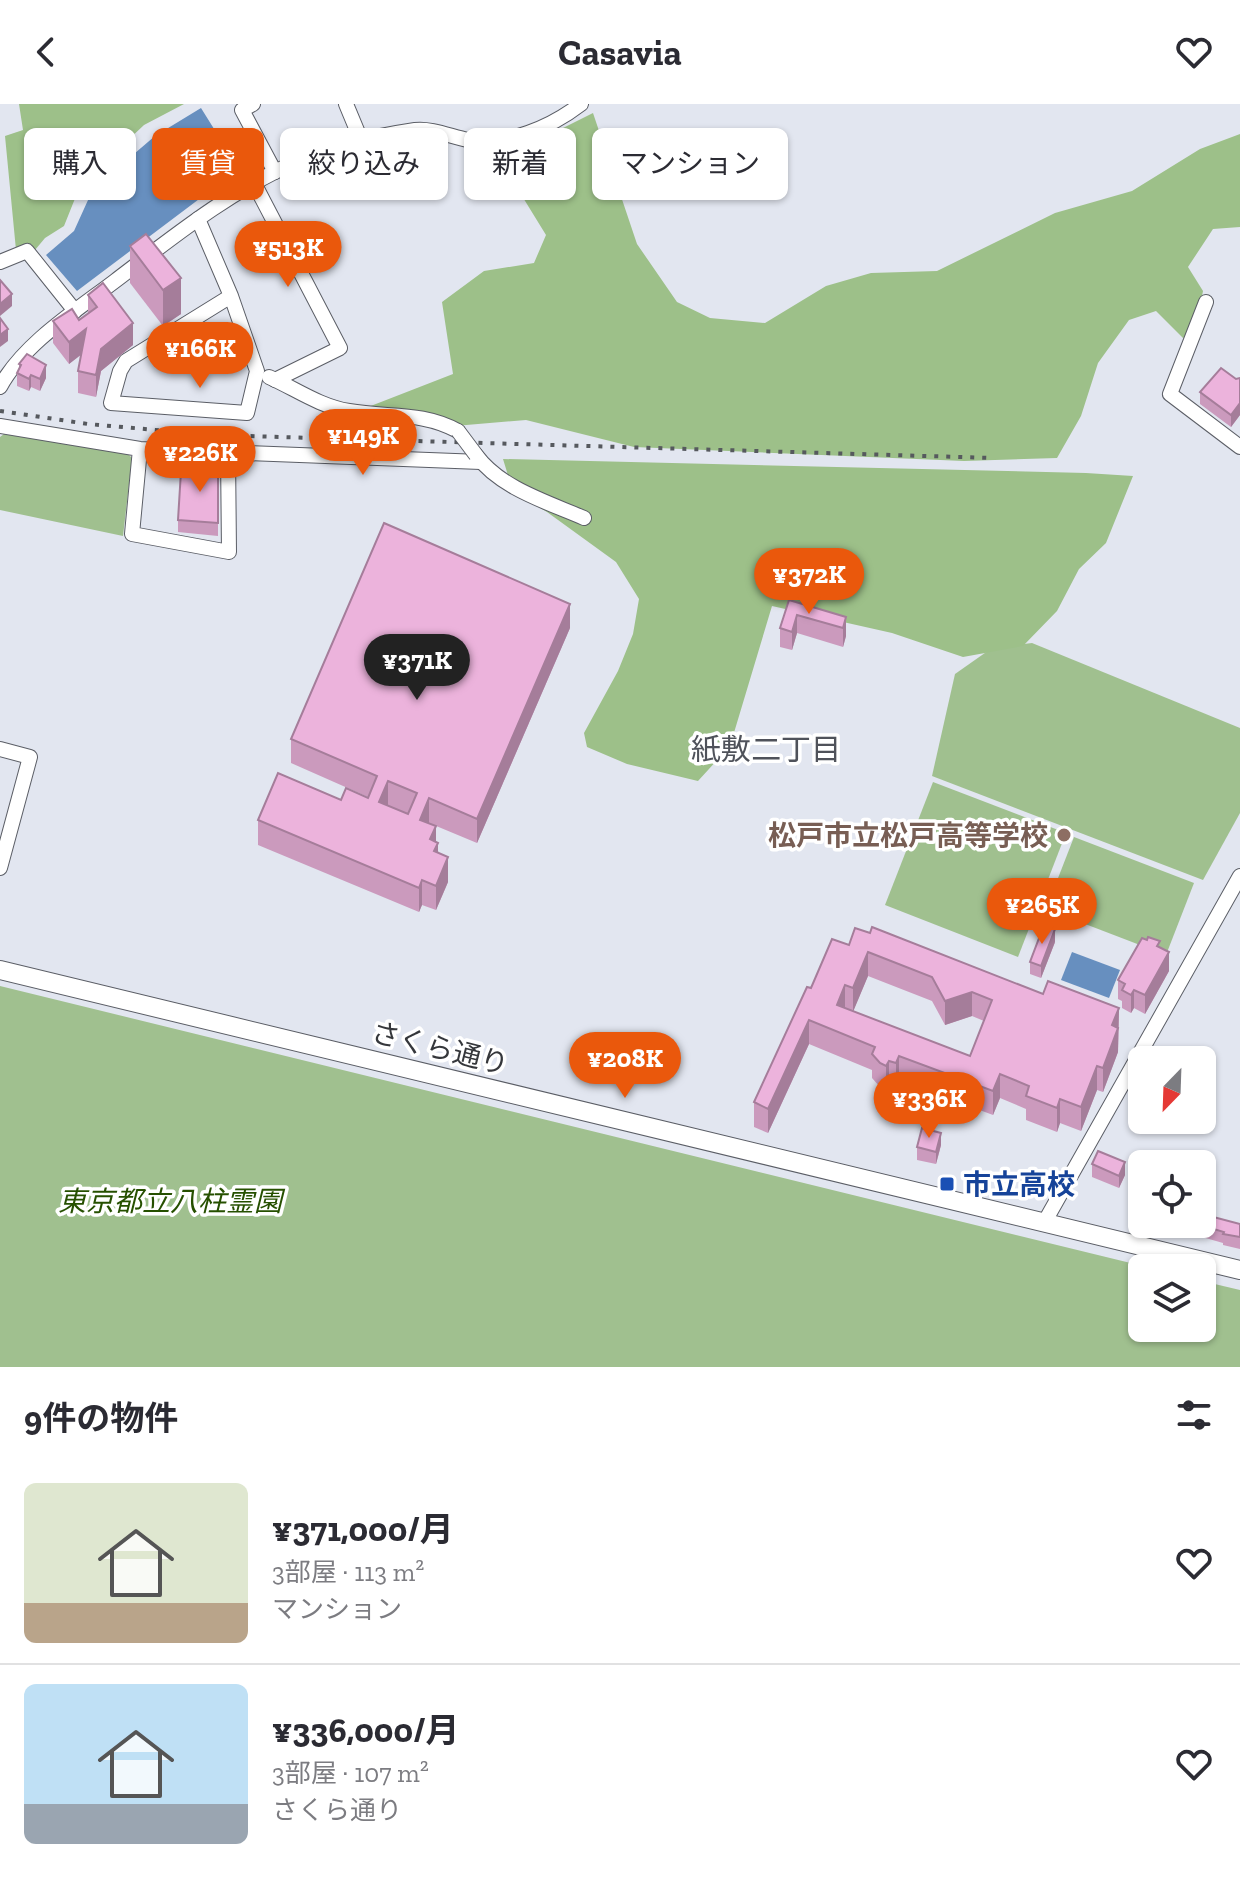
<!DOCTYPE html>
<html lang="ja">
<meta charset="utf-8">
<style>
:root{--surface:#fff;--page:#f7f7f7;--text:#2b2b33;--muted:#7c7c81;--line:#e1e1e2;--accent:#ea580c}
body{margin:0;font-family:"Zilla Slab","Noto Sans JP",serif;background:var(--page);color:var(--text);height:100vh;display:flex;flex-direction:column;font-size:30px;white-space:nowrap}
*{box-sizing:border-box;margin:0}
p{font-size:26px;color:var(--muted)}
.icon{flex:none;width:44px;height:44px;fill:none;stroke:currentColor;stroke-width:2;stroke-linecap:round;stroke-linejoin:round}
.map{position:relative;height:1263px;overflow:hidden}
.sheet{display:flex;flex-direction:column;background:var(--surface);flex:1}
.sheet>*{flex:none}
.top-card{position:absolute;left:24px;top:24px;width:800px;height:72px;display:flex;gap:16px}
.needle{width:52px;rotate:203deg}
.controls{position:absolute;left:1128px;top:942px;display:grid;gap:16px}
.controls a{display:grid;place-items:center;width:88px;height:88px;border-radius:12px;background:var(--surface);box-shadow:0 2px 6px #0004;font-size:40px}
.price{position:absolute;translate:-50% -68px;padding:0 18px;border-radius:28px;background:var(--accent);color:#fff;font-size:26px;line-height:52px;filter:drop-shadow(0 2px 4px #0008)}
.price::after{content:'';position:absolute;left:50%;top:48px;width:24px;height:18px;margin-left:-12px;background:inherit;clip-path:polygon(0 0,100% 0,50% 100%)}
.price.selected{background:#222;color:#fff}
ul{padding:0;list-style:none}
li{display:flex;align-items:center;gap:24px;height:200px;padding:0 24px}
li+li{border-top:2px solid var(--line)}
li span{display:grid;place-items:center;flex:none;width:224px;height:160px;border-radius:12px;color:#555}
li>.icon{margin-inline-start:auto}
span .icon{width:96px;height:96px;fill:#fffc;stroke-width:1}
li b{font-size:34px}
h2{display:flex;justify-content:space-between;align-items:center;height:96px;padding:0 24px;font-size:34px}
.pill{padding:0 28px;border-radius:12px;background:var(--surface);box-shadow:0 2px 6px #0004;font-size:28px;line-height:72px}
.pill.selected{background:var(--accent);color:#fff}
header{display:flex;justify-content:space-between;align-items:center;height:104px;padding:0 24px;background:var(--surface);font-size:36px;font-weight:700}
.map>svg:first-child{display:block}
.green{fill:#a0c08f}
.forest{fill:#9dc089}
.water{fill:#678fbf}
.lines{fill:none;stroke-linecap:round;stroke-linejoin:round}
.minor-casing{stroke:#5b5e66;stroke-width:16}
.tertiary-casing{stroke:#5b5e66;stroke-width:20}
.minor{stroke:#fff;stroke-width:14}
.tertiary{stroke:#fff;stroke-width:18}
.rail{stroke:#56595e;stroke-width:4;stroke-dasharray:4 8;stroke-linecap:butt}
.minor-bridge-casing{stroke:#5b5e66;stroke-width:16;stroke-linecap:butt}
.minor-bridge{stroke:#fff;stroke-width:14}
.wall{fill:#cb9abd;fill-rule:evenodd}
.shaded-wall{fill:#a57d9a}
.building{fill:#ecb3dc;stroke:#a57d9a;stroke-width:2;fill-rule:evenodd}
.education-dot{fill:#8d6e63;stroke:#fff;stroke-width:3}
.transit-dot{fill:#1a4fb4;stroke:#fff;stroke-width:3}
.labels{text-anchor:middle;stroke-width:7;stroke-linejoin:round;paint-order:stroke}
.education-label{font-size:28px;font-weight:bold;fill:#785e54;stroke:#fff;text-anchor:end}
.street-label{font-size:28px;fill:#35373b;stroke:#fff}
.transit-label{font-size:28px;font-weight:bold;fill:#164399;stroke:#fff;text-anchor:start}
.park-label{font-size:28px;font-style:italic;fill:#265000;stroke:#fff}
.neighbourhood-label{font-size:30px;fill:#4f525a;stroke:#fff}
</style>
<header><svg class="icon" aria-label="back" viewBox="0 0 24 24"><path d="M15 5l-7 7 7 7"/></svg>Casavia<svg class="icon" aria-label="heart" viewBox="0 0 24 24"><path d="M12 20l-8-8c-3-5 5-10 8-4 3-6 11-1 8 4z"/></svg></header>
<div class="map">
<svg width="1240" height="1263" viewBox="0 0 1240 1263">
<rect width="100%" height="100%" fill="#e2e6f0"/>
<!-- green -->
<g class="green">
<polygon points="4,330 128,350 132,354 123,432 0,406 0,333"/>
<polygon points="1032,539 1240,624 1240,709 1203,776 932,672 955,570 992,544"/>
<polygon points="933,678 1066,729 1018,853 885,801"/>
<polygon points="1074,733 1194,779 1166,851 1046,805"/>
<polygon points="0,882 1151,1164 1142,1164 1142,1224 1202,1224 1202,1177 1240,1186 1240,1263 0,1263"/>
</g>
<!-- forest -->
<g class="forest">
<polygon points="19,0 184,0 144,21 91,71 78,87 64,122 45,134 35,146 31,140 16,146 5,32 23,26"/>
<polygon points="593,9 637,140 677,198 710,214 765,219 826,182 871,169 937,167 1055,109 1132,87 1200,45 1240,30 1240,123 1213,125 1188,163 1203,187 1195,227 1183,234 1156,207 1129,216 1098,259 1081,312 1057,354 964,357 634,343 526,316 443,323 345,312 453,270 442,198 484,167 534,159 546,131 522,92 545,65 537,37"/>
<polygon points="503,355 1086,369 1133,372 1106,439 1079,465 1057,507 1023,542 963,553 892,529 772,502 730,642 698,677 627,660 587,643 584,629 618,567 633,530 639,495 616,458 547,408 513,388"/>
</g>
<!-- water -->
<g class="water">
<polygon points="201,4 239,65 77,187 46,151 74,127 93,85 155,32"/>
<polygon points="1072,848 1120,866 1109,894 1061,876"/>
</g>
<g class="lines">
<defs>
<g id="minor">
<polyline points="253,0 242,6 275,68"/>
<polyline points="346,0 361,36"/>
<polyline points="254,79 340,244 275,276"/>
<polyline points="198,115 231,192 257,267 247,309 111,299 120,267 126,257 231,192"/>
<polyline points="0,158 27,147 75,207"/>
<polyline points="1206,198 1170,290 1240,343"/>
<path d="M269 273C296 285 319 302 349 307 388 314 422 307 458 327"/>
<path d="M0 283C23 240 77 206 115 177 173 133 231 86 298 57 335 41 375 32 415 26 432 24 452 33 468 36 508 42 551 23 581 0"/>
<polyline points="0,322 140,345 228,350 229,448 132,430 140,345"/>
<polyline points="246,349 481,358"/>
<path d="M476 351C500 384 547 398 584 414"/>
<polyline points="0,645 30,653 0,764"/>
<polyline points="1044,1119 1240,772"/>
</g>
<polyline id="tertiary" points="0,866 1240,1166"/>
</defs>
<!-- minor casing -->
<use href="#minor" class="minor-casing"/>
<!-- tertiary casing -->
<use href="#tertiary" class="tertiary-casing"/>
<!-- minor -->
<use href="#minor" class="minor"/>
<!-- tertiary -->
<use href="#tertiary" class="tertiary"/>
<!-- rail -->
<polyline class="rail" points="0,307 88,320 213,331 994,354"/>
<defs>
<polyline id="minor-bridge" points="458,327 476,351"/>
</defs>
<!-- minor-bridge casing -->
<use href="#minor-bridge" class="minor-bridge-casing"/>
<!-- minor-bridge -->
<use href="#minor-bridge" class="minor-bridge"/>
</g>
<!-- wall -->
<g class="wall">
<polygon points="146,130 181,210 163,222 130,179 130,142"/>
<polygon points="88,191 133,241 101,267 96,293 78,289 78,267 81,250 69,260 53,239 53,217 79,216 88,210"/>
<polygon points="19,260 46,274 40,287 31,283 29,287 17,282 17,269 19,265"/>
<polygon points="1240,274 1240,311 1231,323 1200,300 1200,288"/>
<polygon points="218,357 218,432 178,428 178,416 186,367 202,363"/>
<polygon points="789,496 846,513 846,532 843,543 797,529 792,546 780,543 780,524"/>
<polygon points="570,524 477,739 429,719 448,778 436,806 422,801 419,808 258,741 258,716 341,696 368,694 368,693 291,659 291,635"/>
<polygon points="1055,838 1041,874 1030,870 1030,858"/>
<path d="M849 841 1043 890 1119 904 1118 948 1103 988 1097 986 1081 1027 1060 1019 1057 1028 1026 1016V1005L1000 994 993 1011 899 976 896 983 889 981 886 986 880 983 872 974V966L809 940 768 1029 754 1023V998L811 884ZM868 872 932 897 945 921 972 912 984 917 970 952 853 907Z"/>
<polygon points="1160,843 1169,867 1145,910 1134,904 1131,909 1122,904 1122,897 1118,895 1118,876"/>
<polygon points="941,1041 936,1060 917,1056 917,1043"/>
<polygon points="1092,1060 1125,1071 1119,1084 1092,1073"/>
<polygon points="1171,1120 1240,1120 1240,1145 1223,1141 1223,1139 1195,1131"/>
</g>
<!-- shaded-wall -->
<g class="shaded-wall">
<polygon points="181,174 181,210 163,222 163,186"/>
<polygon points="12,190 12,202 0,212 0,200"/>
<polygon points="133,219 133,241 101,267 96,293 96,271 101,245"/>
<polygon points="8,225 8,237 0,243 0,231"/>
<polygon points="86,225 86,247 69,260 69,238"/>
<polygon points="46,261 46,274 40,287 40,275"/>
<polygon points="31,271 31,283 29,287 29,275"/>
<polygon points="1240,299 1240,311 1231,323 1231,311"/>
<polygon points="570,500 570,524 477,739 477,715"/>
<polygon points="797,511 797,529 792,546 792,528"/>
<polygon points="846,513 846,532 843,543 843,524"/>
<polygon points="388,677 388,701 379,723 379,698"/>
<polygon points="429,694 429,719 420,740 420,716"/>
<polygon points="436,722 436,745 438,739 438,763 430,735"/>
<polygon points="448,753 448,778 436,806 436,782"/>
<polygon points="422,776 422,801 419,808 419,784"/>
<polygon points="1055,825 1055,838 1041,874 1041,862"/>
<polygon points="868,848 868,872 853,908 853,884"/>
<polygon points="1169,848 1169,867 1145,910 1145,891"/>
<polygon points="845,881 845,905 837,901"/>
<polygon points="1134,886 1134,904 1131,909 1131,891"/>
<polygon points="972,888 972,912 945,921 945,897"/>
<polygon points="1119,904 1118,948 1103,988 1103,964 1112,921"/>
<polygon points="809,916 809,940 768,1029 768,1005"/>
<polygon points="899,952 899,976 896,983 896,959"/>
<polygon points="889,957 889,981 886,986 886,962"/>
<polygon points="1097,962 1097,986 1081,1027 1081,1003"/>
<polygon points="1000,970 1000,994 993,1011 993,987"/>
<polygon points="1060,995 1060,1019 1057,1028 1057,1004"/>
<polygon points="941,1029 941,1041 936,1060 936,1048"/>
<polygon points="1125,1058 1125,1071 1119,1084 1119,1072"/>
</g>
<!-- building -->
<g class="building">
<polygon points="146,130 181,174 163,186 130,142"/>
<polygon points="0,176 12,190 0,200"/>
<polygon points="103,179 133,219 101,245 96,271 78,267 86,225 69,238 53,217 72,205 79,216 97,203 88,191"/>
<polygon points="0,214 8,225 0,231"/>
<polygon points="27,250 46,261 40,275 31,271 29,275 17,269 21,261 19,260"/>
<polygon points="1221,264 1236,275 1240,274 1240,299 1231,311 1200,288"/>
<polygon points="204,356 218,357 218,419 178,416 181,367 186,367 187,363 202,363"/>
<path d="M384 419 570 500 477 715 429 694 420 716 436 722 430 735 438 739 434 747 448 753 436 782 422 776 419 784 258 716 278 669 341 696 346 684 368 694 377 672 291 635ZM388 677 417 689 408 710 379 698Z"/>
<polygon points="789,496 846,513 843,524 797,511 792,528 780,524"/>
<polygon points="1044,821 1055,825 1041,862 1030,858"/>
<path d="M872 823 1043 890 1048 877 1119 904 1112 921 1118 924 1103 964 1097 962 1081 1003 1060 995 1057 1004 1026 992 1029 982 1000 970 993 987 899 952 896 959 889 957 886 962 880 959 872 950 875 943 809 916 768 1005 754 998 807 883 811 884 832 835 849 841 855 824 870 829ZM868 848 932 873 945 897 972 888 992 896 970 952 837 901 845 881 853 884Z"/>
<polygon points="1148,833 1160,837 1157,842 1169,848 1145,891 1134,886 1131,891 1122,886 1125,880 1118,876 1142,834 1147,836"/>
<polygon points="922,1024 941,1029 936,1048 917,1043"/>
<polygon points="1098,1047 1125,1058 1119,1072 1092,1060"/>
<polygon points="1202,1110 1240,1120 1240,1133 1223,1130 1224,1128 1197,1120 1202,1120"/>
</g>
<!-- markers -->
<circle class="education-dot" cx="1064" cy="731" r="8"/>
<rect class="transit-dot" x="939" y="1072" width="16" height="16" rx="4"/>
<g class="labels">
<!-- education labels -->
<g class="education-label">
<text x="1048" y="741">松戸市立松戸高等学校</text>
</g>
<!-- street labels -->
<g class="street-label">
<text transform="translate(440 944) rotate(14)" y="10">さくら通り</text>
</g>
<!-- transit labels -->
<g class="transit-label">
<text x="963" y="1090">市立高校</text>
</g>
<!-- park labels -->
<g class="park-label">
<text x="170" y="1107">東京都立八柱霊園</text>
</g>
<!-- neighbourhood labels -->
<g class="neighbourhood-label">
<text x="766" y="656">紙敷二丁目</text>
</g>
</g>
</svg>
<div class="controls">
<a><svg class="needle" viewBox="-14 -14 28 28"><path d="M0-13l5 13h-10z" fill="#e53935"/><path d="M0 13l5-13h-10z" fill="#7c7c81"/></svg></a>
<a><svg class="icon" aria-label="locate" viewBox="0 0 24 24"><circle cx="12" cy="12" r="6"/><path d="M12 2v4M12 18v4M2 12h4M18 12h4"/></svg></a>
<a><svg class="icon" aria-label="layers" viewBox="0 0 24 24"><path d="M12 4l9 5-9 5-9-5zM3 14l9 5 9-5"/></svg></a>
</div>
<b class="price" style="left:288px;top:185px">¥513K</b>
<b class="price" style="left:200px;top:286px">¥166K</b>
<b class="price" style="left:363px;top:373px">¥149K</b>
<b class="price" style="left:200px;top:390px">¥226K</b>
<b class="price" style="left:809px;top:512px">¥372K</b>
<b class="price selected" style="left:417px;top:598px">¥371K</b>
<b class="price" style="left:1042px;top:842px">¥265K</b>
<b class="price" style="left:625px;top:996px">¥208K</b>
<b class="price" style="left:929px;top:1036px">¥336K</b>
<div class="top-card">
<a class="pill">購入</a>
<a class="pill selected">賃貸</a>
<a class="pill">絞り込み</a>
<a class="pill">新着</a>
<a class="pill">マンション</a>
</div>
</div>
<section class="sheet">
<h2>9件の物件<svg class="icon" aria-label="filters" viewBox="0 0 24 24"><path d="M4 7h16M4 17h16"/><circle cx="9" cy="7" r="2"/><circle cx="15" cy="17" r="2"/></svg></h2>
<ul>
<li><span style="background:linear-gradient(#dfe7d0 75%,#b9a48a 0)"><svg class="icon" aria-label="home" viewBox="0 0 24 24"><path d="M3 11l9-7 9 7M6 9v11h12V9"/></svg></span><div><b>¥371,000/月</b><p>3部屋 · 113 m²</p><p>マンション</p></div><svg class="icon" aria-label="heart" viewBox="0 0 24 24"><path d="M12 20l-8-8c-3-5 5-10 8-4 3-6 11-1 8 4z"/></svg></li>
<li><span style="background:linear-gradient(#bfe0f5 75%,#9aa5b1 0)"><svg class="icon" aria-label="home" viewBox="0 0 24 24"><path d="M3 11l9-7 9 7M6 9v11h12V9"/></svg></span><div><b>¥336,000/月</b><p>3部屋 · 107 m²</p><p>さくら通り</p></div><svg class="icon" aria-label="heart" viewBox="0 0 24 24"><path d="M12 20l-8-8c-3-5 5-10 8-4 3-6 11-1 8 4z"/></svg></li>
</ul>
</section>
